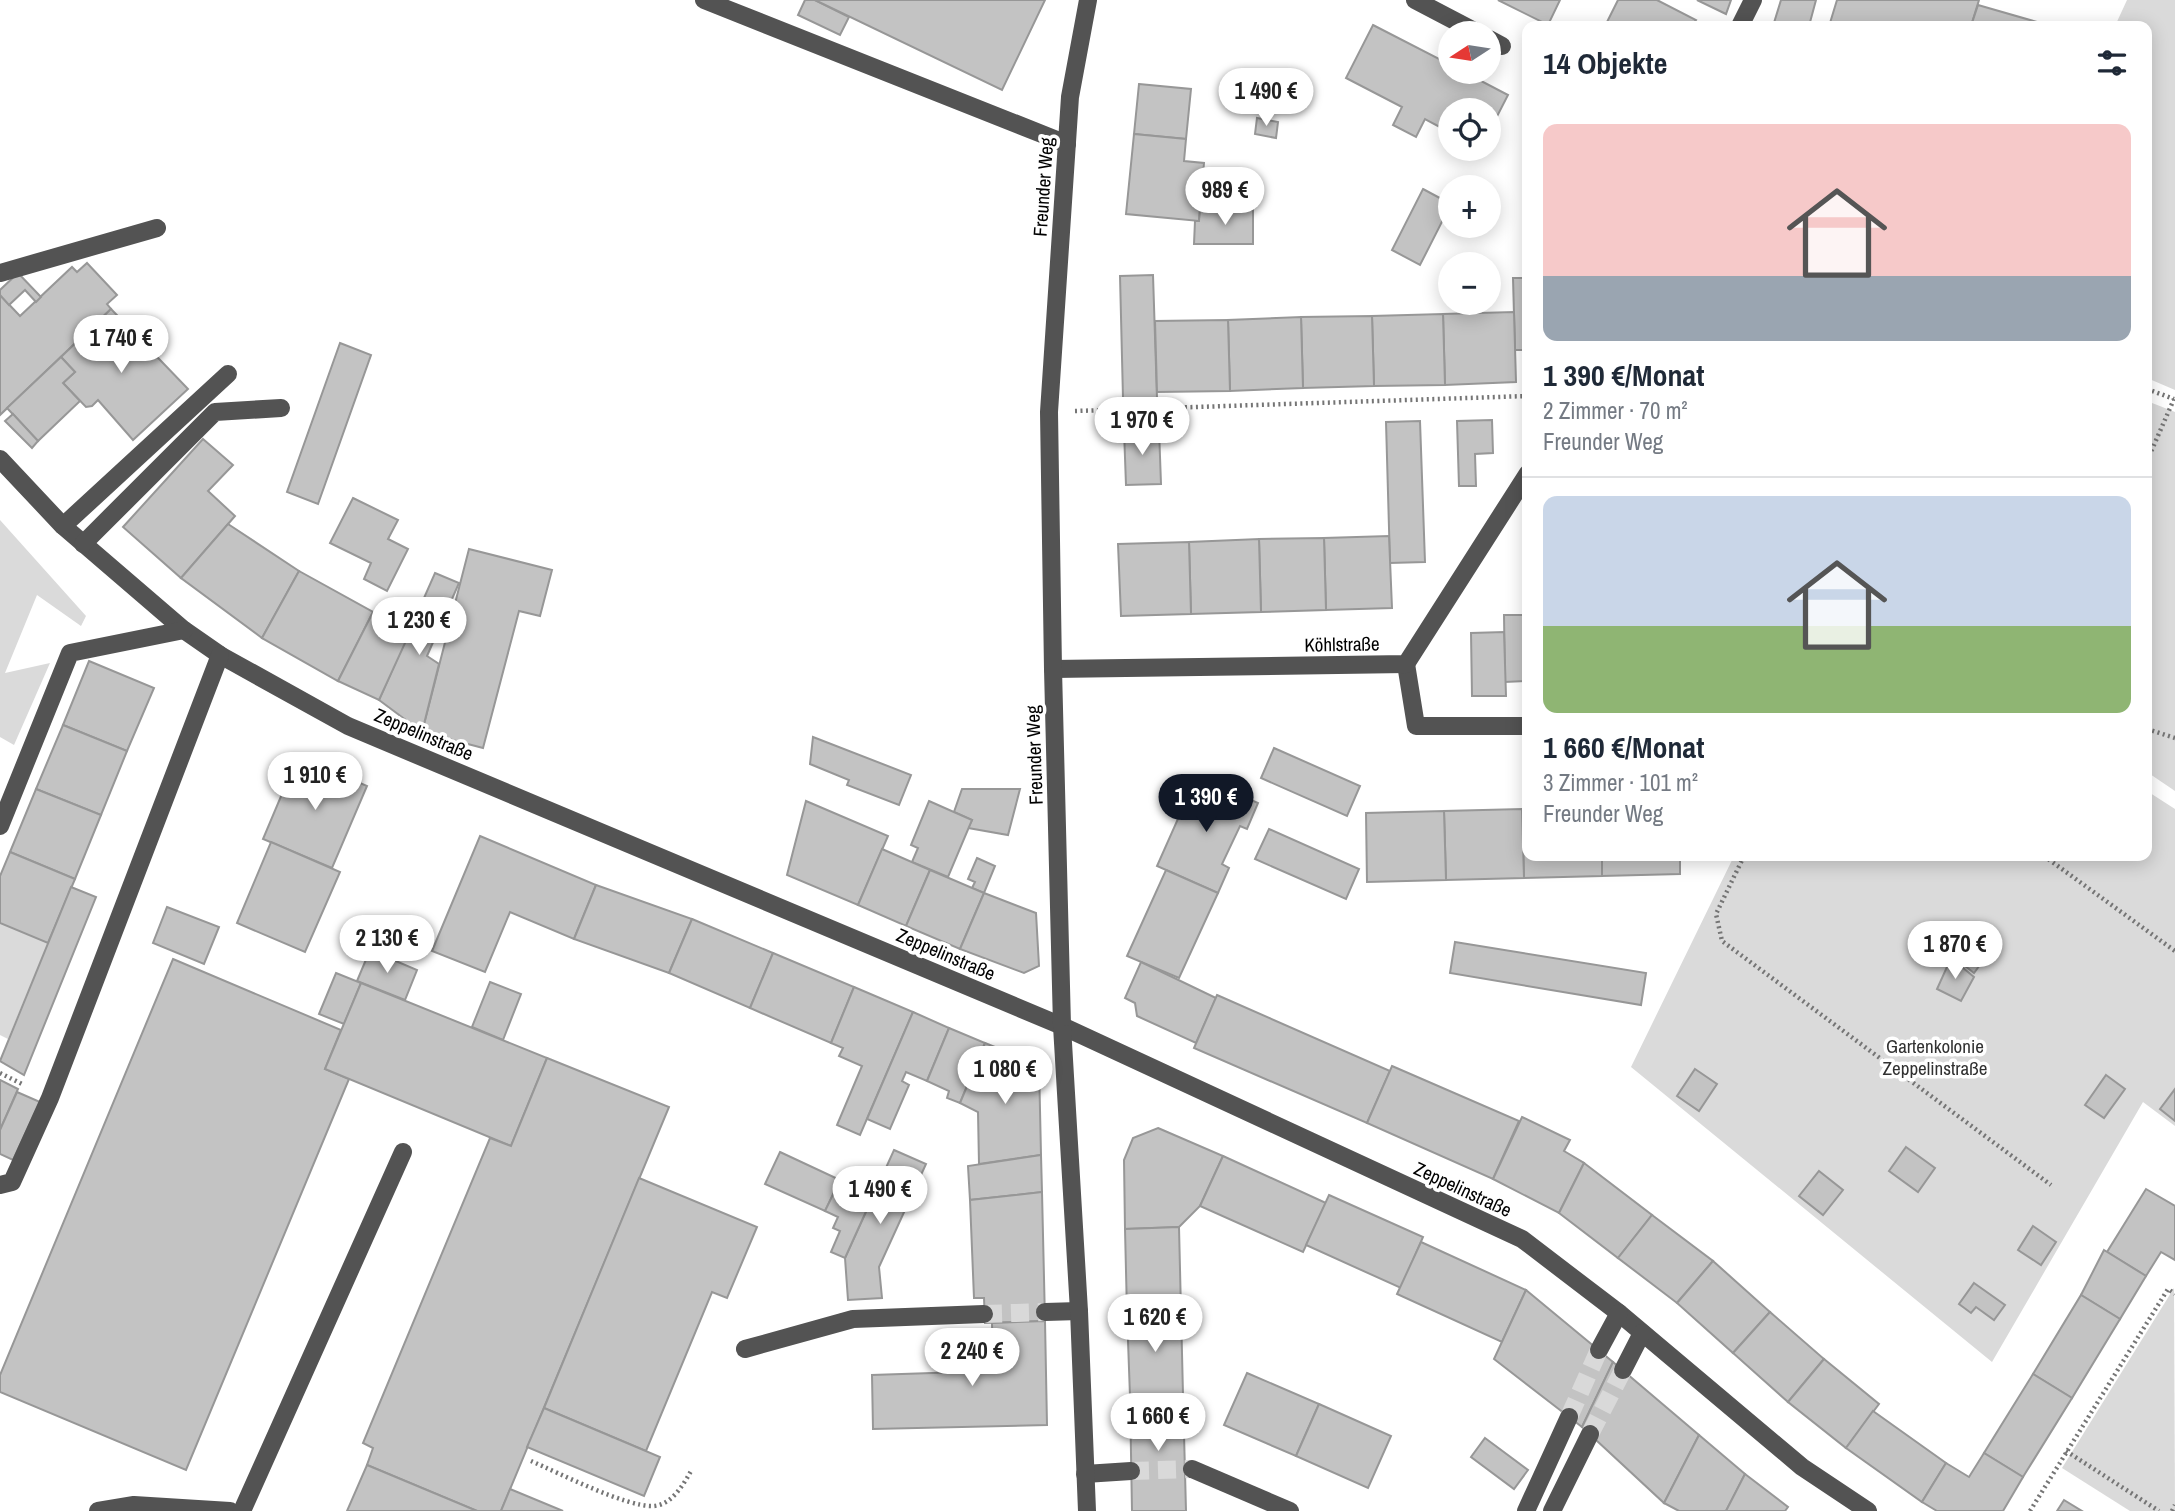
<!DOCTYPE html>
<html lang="de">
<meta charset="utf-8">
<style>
:root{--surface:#fff;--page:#f6f6f7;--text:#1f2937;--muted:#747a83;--line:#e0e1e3;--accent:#111827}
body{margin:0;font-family:"Archivo Narrow",sans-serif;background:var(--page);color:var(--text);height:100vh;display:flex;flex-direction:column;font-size:26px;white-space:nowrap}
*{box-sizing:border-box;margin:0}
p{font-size:23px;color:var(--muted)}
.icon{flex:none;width:38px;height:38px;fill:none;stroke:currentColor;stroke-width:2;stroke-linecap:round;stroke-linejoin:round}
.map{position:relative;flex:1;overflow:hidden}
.sheet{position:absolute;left:1522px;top:21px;width:630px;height:840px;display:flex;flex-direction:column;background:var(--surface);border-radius:14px;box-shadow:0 4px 18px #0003}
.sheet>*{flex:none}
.needle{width:46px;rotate:258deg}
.fabs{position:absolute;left:1438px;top:21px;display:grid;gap:14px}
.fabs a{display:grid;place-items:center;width:63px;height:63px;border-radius:50%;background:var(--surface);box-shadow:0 4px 18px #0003;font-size:35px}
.price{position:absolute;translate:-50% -60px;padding:0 16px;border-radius:24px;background:#fff;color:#222;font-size:23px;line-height:46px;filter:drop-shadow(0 2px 4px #0008)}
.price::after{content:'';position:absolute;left:50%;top:42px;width:21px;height:16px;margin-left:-10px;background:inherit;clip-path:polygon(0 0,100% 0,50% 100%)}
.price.selected{background:var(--accent);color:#fff}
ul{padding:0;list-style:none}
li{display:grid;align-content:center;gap:14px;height:371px;padding:0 21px}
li+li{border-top:2px solid var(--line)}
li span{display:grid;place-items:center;height:217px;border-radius:14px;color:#555}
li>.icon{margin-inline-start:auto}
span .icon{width:126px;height:126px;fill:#fffc;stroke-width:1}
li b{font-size:30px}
h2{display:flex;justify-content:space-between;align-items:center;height:84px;padding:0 21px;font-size:30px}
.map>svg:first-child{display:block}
.green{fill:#dadada}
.building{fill:#c3c3c3;stroke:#979797;stroke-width:2}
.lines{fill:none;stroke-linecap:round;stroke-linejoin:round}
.minor-tunnel{stroke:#d9d9d9;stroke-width:18;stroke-dasharray:18 9;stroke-linecap:butt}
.path{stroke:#757575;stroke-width:4.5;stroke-dasharray:2 3.5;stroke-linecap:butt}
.minor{stroke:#535353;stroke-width:18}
.labels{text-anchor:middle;stroke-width:7;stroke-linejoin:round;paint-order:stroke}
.street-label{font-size:19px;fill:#000;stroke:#fff}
.park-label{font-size:19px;fill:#313131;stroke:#fff}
</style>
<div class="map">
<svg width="2175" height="1511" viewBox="0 0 2175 1511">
<rect width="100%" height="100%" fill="#fff"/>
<!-- green -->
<g class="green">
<polygon points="2127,0 2175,0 2175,390 2147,378 2147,26 2115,26"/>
<polygon points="2147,401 2175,412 2175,791 2147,772"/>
<polygon points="0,520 86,616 81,626 37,595 5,673 50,663 14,745 0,737"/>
<polygon points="2147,791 2175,809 2175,1126 2143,1102 1992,1362 1631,1067 1734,856 2147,856"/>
<polygon points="0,923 48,943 8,1039 0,1035"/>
<polygon points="2174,1288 2175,1511 2130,1511 2062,1468"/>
</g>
<!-- building -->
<g class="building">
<polygon points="805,0 815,0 849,17 840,35 798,15"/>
<polygon points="815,0 1045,0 1002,90"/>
<polygon points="1498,0 1560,0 1548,25"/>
<polygon points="1618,0 1657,0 1696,20 1693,24 1697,26 1605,26"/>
<polygon points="1697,0 1731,0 1726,14"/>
<polygon points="1781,0 1816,0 1809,26 1773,26"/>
<polygon points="1837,0 1979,0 1971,26 1841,26 1830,23"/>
<polygon points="1978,5 2051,26 1971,26"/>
<polygon points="1373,25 1451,65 1451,72 1464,72 1508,95 1489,132 1489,110 1451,110 1451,133 1425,119 1416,137 1393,125 1402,107 1346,78"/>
<polygon points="1139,84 1191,89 1186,139 1134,134"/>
<polygon points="1257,118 1278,122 1276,138 1255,134"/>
<polygon points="1134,134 1186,139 1184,161 1204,163 1199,221 1126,214"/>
<polygon points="1423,189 1451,204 1420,265 1392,250"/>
<polygon points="1200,210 1253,210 1253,244 1194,244 1195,221 1199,221"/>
<polygon points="87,263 117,295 107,304 111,309 0,415 0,295 20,316 72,267 77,272"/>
<polygon points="18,273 41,297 36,302 25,290 9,305 0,295 0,290"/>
<polygon points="1153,275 1157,398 1123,398 1120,276"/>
<polygon points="1513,278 1528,278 1528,350 1515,350"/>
<polygon points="111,309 188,389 133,440 98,400 92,406 86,407 63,383 75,372 61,357"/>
<polygon points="1514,312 1516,382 1445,385 1443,314"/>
<polygon points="1443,314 1445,385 1374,386 1372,316"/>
<polygon points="1372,316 1374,386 1303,388 1301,317"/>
<polygon points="1301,317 1303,388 1230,391 1228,320"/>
<polygon points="1228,320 1230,391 1157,392 1155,321"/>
<polygon points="340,343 371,355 318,504 287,492"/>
<polygon points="61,357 75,372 63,383 80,401 38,441 7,408"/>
<polygon points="13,414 38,441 32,448 5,421"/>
<polygon points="1492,420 1493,453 1475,454 1476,486 1459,486 1457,421"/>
<polygon points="1420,421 1425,562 1390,563 1386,422"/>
<polygon points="1159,429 1161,484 1126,485 1124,430"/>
<polygon points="203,439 233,465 208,491 235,516 181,578 123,527"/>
<polygon points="353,498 398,520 388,539 408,549 387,591 364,579 371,563 330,543"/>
<polygon points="228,524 299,571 262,638 181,578"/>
<polygon points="1389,536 1392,608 1326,610 1324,538"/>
<polygon points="1324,538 1326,610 1261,612 1259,539"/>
<polygon points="1259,539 1261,612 1191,614 1189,542"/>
<polygon points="1189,542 1191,614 1121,616 1118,544"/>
<polygon points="469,549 552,570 540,616 519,611 483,748 422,732"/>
<polygon points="299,571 373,612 338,681 262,638"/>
<polygon points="435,573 459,583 427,656 439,664 422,732 379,700"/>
<polygon points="398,610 416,619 379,700 338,681 373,612 382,616"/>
<polygon points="1504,615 1528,615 1528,681 1505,682"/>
<polygon points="1504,632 1506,696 1472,696 1471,633"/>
<polygon points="89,661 154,688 127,751 63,725"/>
<polygon points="63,725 127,751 101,815 36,789"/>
<polygon points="813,737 911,775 899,805 847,785 849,780 810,764"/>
<polygon points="1274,748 1360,786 1347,816 1261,778"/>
<polygon points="298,756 367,786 332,868 263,839"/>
<polygon points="1197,776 1258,803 1247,829 1240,826 1222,864 1229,868 1218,893 1157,866"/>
<polygon points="36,789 101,815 75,879 10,852"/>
<polygon points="962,789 1020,789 1008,835 968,828 972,820 954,812"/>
<polygon points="806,801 888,836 858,905 787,875"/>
<polygon points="929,801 972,820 948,877 912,862 918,848 911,845"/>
<polygon points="1522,809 1528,809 1528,856 1602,856 1602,876 1524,878"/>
<polygon points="1522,809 1524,878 1446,880 1444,811"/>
<polygon points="1444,811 1446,880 1367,882 1366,813"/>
<polygon points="1269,829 1359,869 1346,899 1255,859"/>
<polygon points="480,836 596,885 574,939 510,912 485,972 432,951"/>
<polygon points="271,842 340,872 305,952 237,923"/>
<polygon points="882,849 930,870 906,926 858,905"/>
<polygon points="10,852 75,879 48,943 0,923 0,876"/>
<polygon points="1602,856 1680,856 1680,874 1602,876"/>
<polygon points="977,858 995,866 984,893 972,888 975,882 968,879"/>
<polygon points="930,870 984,893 960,949 906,926"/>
<polygon points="1166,870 1218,893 1179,978 1127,956"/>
<polygon points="596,885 692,919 669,973 574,939"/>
<polygon points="71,887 96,897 24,1075 0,1061"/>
<polygon points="984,893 1036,913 1039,966 1024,973 960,949"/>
<polygon points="167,907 219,927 204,964 153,943"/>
<polygon points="692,919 773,953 750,1008 669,973"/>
<polygon points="1970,936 1990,951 1974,973 1954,957"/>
<polygon points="1455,942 1646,973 1641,1005 1450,973"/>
<polygon points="370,950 417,970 405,1000 357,981"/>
<polygon points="773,953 854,987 831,1043 750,1008"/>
<polygon points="1951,958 1974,977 1961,1001 1937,989"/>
<polygon points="173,959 341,1030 325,1069 349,1079 186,1470 0,1392 0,1375"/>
<polygon points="1141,962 1216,998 1196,1043 1137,1016 1135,1003 1125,998"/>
<polygon points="336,973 361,983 344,1024 319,1014"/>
<polygon points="490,982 521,994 503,1040 472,1027"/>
<polygon points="361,983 547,1058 511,1146 325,1069"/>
<polygon points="854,987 913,1012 860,1135 837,1125 862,1066 839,1056 843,1048 831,1043"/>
<polygon points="1217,995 1390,1071 1367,1123 1194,1048"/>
<polygon points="913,1012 949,1028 927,1081 906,1072 902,1081 909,1085 890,1129 867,1119"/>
<polygon points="949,1028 985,1043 960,1103 947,1098 949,1091 927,1081"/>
<polygon points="985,1043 1039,1065 1041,1155 979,1164 978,1112 960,1103"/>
<polygon points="547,1058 669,1107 501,1511 477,1511 367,1465 373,1448 363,1443 490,1138 511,1146"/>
<polygon points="1392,1066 1519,1121 1493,1179 1367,1123"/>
<polygon points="1695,1069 1717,1084 1699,1111 1677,1096"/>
<polygon points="2106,1075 2125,1089 2104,1118 2085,1105"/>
<polygon points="0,1080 18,1089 0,1130"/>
<polygon points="2175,1089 2175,1121 2160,1109"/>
<polygon points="17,1092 40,1102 13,1160 0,1154 0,1130"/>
<polygon points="1522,1117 1570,1140 1564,1151 1584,1163 1559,1213 1493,1179"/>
<polygon points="1158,1128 1223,1156 1200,1206 1179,1227 1125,1229 1124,1160 1133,1138"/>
<polygon points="1906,1147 1935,1168 1918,1192 1889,1171"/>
<polygon points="894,1150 926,1164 879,1267 882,1298 848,1300 845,1258"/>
<polygon points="780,1152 840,1180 825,1211 765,1184"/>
<polygon points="1041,1155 1042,1192 970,1200 968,1166"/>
<polygon points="1223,1156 1326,1203 1303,1252 1200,1206"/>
<polygon points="1584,1163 1652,1215 1618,1258 1559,1213"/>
<polygon points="1819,1171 1843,1190 1823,1215 1799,1196"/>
<polygon points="639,1178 757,1227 727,1298 712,1292 646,1451 544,1408"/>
<polygon points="840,1180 873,1196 845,1258 831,1252 840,1231 833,1228 838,1217 825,1211"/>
<polygon points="2146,1189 2175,1206 2175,1260 2161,1252 2146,1276 2107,1252"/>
<polygon points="1042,1192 1045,1321 985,1323 984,1298 974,1298 970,1200"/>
<polygon points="1329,1195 1423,1237 1401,1288 1306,1245"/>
<polygon points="1652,1215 1713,1261 1677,1303 1618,1258"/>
<polygon points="2033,1226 2056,1242 2041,1265 2018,1250"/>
<polygon points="1179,1227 1181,1311 1127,1313 1125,1229"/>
<polygon points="1421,1242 1526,1290 1502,1342 1397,1294"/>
<polygon points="2104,1250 2146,1276 2120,1319 2081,1295"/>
<polygon points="1713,1261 1770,1312 1733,1353 1677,1303"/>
<polygon points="1974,1283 2005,1305 1994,1320 1976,1307 1971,1313 1959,1304"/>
<polygon points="1526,1290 1613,1362 1582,1427 1494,1359"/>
<polygon points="2081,1295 2120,1319 2072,1398 2033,1374"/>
<polygon points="1181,1311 1183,1395 1130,1396 1127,1313"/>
<polygon points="1770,1312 1824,1359 1788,1402 1733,1353"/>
<polygon points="1045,1321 1047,1425 873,1429 872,1375 993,1371 992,1323"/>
<polygon points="1824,1359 1879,1404 1846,1448 1788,1402"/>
<polygon points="1613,1362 1699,1435 1664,1503 1582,1427"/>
<polygon points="1247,1373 1319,1404 1296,1456 1224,1425"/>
<polygon points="2033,1374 2072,1398 2023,1477 1984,1453"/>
<polygon points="1183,1395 1186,1511 1132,1511 1130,1396"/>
<polygon points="1319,1404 1391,1436 1368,1488 1296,1456"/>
<polygon points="544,1408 660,1457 644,1496 527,1447"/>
<polygon points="1873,1411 1946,1463 1922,1502 1846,1448"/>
<polygon points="1699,1435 1745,1474 1726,1511 1679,1511 1664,1503"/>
<polygon points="1485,1438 1528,1470 1514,1489 1471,1457"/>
<polygon points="1984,1453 2023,1477 2003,1511 1937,1511 1922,1502 1946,1463 1969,1477"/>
<polygon points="367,1465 477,1511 347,1511"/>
<polygon points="1745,1474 1788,1507 1785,1511 1726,1511"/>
<polygon points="510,1489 563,1511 501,1511"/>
<polygon points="2064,1500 2082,1511 2057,1511"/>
</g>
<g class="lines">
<!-- minor-tunnel -->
<g class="minor-tunnel">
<polyline points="984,1314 1045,1312"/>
<polyline points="1569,1417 1599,1350"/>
<polyline points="1590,1434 1623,1370"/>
<polyline points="1131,1471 1192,1469"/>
</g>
<!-- path -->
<g class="path">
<polyline points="2147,389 2174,399"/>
<polyline points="1075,411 1528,396"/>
<polyline points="2147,461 2174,399"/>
<polyline points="2147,729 2175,738"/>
<polyline points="1744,856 1716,914 1722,941 2051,1185"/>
<polyline points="2044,856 2175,951"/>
<polyline points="0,1073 24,1085"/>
<polyline points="2066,1451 2159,1511"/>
<path d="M531 1461C559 1473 626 1507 653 1506 672 1505 683 1485 691 1471"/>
<polyline points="2030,1511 2168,1289 2175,1294"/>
<polyline points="2172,1511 2175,1505"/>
</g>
<!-- minor -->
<g class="minor">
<polyline points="704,0 1067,144"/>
<polyline points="1415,0 1478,33"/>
<polyline points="1740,26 1753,0"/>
<polyline points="1489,39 1502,46"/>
<polyline points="0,273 157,228"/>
<polyline points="0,459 63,526 184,630 220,655 348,726 1062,1026 1522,1239 1619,1313 1802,1467 1868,1511"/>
<polyline points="63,526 228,374"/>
<polyline points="83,544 215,412 281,408"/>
<polyline points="1406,664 1416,726 1528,726"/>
<polyline points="1053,669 1406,664 1528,473"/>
<polyline points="0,826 70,653 184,630"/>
<polyline points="0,1185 12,1182 50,1098 220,655"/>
<polyline points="1045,1312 1079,1311"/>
<polyline points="745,1349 853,1319 984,1314"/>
<polyline points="1599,1350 1619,1313"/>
<polyline points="1623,1370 1642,1333"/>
<polyline points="1192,1469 1290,1511"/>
<polyline points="1085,1474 1131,1471"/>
<polyline points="98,1511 134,1505 230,1511"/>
<polyline points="242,1511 403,1152"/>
<polyline points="1087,1511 1079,1311 1062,1026 1053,669 1049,412 1070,97 1088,0"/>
<polyline points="1526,1511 1569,1417"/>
<polyline points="1552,1511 1590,1434"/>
</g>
</g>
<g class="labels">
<!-- street labels -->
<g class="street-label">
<text transform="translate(1043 187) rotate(-86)" y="7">Freunder Weg</text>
<text transform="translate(1342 644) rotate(-1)" y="7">Köhlstraße</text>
<text transform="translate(424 734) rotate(23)" y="7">Zeppelinstraße</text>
<text transform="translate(1034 755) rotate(-92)" y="7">Freunder Weg</text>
<text transform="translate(946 954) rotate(23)" y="7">Zeppelinstraße</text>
<text transform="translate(1463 1189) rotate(25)" y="7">Zeppelinstraße</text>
</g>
<!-- park labels -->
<g class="park-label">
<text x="1935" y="1053">Gartenkolonie<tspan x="1935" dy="22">Zeppelinstraße</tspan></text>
</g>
</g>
</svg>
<div class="fabs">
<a><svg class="needle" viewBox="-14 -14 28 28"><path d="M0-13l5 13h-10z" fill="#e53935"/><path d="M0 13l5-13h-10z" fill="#747a83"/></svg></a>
<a><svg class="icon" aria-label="locate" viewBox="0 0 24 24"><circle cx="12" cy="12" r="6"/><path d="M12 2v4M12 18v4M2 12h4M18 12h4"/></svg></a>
<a>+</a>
<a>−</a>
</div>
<b class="price" style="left:1266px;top:128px">1 490 €</b>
<b class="price" style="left:1225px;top:227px">989 €</b>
<b class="price" style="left:121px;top:375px">1 740 €</b>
<b class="price" style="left:1142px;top:457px">1 970 €</b>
<b class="price" style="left:419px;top:657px">1 230 €</b>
<b class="price" style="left:315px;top:812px">1 910 €</b>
<b class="price selected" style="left:1206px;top:834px">1 390 €</b>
<b class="price" style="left:387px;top:975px">2 130 €</b>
<b class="price" style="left:1955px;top:981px">1 870 €</b>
<b class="price" style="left:1005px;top:1106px">1 080 €</b>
<b class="price" style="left:880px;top:1226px">1 490 €</b>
<b class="price" style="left:1155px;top:1354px">1 620 €</b>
<b class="price" style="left:972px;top:1388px">2 240 €</b>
<b class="price" style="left:1158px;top:1453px">1 660 €</b>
<section class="sheet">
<h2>14 Objekte<svg class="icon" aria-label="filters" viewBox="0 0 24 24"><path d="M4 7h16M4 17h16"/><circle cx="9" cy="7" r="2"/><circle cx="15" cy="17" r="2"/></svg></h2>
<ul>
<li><span style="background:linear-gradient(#f6c9c9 70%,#9aa5b1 0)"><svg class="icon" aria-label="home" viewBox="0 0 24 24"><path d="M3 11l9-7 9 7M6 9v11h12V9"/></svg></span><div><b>1 390 €/Monat</b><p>2 Zimmer · 70 m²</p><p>Freunder Weg</p></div></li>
<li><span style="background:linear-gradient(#c9d6e8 60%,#8fb573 0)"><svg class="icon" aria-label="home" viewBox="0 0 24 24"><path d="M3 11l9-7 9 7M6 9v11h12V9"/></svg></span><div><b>1 660 €/Monat</b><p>3 Zimmer · 101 m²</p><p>Freunder Weg</p></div></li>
</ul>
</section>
</div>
